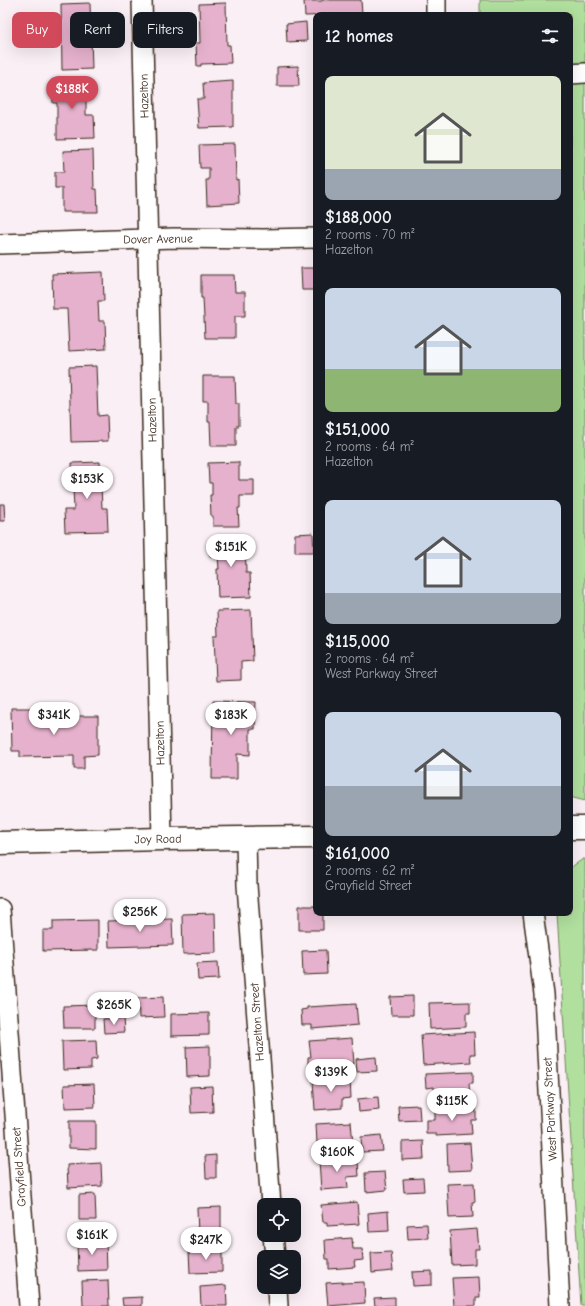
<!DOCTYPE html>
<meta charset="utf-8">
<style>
:root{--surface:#171b24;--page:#20242c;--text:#f1f3f6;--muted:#9ea1a6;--accent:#d1495b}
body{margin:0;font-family:"Comic Neue",sans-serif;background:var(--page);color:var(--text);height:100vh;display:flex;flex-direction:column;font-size:15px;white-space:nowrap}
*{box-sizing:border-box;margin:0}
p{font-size:13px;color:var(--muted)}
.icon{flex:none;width:22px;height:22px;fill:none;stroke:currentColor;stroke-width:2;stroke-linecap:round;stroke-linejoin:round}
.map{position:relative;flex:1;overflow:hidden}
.details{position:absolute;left:313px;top:12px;width:260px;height:904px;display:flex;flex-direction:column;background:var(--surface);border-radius:8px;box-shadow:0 4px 16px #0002}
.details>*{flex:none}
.hud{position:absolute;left:12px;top:12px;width:241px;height:36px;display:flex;gap:8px}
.fabs{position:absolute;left:257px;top:1198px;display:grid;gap:8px}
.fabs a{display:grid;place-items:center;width:44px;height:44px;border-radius:8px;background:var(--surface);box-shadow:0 4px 16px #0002;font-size:20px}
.price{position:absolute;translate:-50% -34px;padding:0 9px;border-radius:14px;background:#fff;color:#222;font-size:13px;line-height:26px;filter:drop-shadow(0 1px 2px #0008)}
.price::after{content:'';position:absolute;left:50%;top:24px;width:12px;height:9px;margin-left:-6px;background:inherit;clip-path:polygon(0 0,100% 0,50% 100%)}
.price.current{background:var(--accent);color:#fff}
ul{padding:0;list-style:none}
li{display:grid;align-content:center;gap:8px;height:212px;padding:0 12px}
li span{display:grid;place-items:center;height:124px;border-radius:8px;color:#555}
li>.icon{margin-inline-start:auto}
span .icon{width:72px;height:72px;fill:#fffc;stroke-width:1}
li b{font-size:17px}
h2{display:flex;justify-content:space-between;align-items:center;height:48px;padding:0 12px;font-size:17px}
.tag{padding:0 14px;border-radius:8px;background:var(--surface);box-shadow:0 4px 16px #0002;font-size:14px;line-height:36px}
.tag.current{background:var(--accent);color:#fff}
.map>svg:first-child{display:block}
.green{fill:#b0df9e;stroke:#76845e}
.building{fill:#e5b1cc;stroke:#3b2a1e}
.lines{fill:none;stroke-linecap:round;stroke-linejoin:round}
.minor-casing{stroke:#3b2a1e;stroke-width:22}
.secondary-casing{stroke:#3b2a1e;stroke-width:25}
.minor{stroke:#fff;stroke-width:19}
.secondary{stroke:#fff;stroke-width:22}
.labels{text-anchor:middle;stroke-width:3.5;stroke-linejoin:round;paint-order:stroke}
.street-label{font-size:12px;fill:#3b2a1e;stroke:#fff}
</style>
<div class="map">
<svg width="585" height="1306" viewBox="0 0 585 1306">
<rect width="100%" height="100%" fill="#faeff5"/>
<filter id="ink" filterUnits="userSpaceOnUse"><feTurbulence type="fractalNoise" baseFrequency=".025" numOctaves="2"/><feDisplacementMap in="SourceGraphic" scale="8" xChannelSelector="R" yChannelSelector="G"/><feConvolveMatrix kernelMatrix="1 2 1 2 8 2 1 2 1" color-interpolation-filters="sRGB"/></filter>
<g filter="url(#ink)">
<!-- green -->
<g class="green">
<polygon points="480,0 585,0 585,801 570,797 570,15 480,15"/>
<polygon points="583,859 585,859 585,1306 581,1306 557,913 570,913 570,868"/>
</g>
<!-- building -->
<g class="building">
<polygon points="322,0 361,0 362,14 305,16 304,1 322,1"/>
<polygon points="90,3 92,69 62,70 61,4"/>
<polygon points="226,3 227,45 230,45 231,63 201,64 201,66 197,66 196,43 200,43 199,4"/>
<polygon points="306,22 307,41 287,42 286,24"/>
<polygon points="298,66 299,86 277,86 277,67"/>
<polygon points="86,79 86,115 94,115 95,138 57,139 57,103 53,103 52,80"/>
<polygon points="233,81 233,127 199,128 197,99 204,99 203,83"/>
<polygon points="235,144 236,180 238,179 239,203 207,205 206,180 209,180 209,168 200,168 199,145"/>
<polygon points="93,150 94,189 97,189 98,212 62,212 62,188 55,188 55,172 64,172 63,151"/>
<polygon points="301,268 316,268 316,290 302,290"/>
<polygon points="103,272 104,301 98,301 99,321 105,321 106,349 69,351 67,309 53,309 52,274"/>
<polygon points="201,275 234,275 235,292 245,292 245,316 235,316 235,338 205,338 203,298 201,298"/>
<polygon points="96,366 98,416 107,415 108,441 71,442 69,367"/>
<polygon points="203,376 235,376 236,404 239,404 239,426 236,426 236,446 211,446 210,422 208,422 208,401 203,401"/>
<polygon points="100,462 102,508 107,508 108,531 65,532 64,510 74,510 72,463"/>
<polygon points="239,462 239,480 254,480 254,496 240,496 240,508 238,508 239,526 213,526 213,516 211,516 210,495 212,495 212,483 209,483 208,463"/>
<polygon points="0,504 4,504 5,521 0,521"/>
<polygon points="313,533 314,552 295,552 295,534"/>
<polygon points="245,538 246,573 250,573 251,597 218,598 217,569 219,569 218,556 210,556 210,539"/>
<polygon points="251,610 253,661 241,662 241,680 216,681 214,636 218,636 217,611"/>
<polygon points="213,701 256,702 255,729 250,729 250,755 237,754 237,779 212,779"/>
<polygon points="11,708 43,708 43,724 72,723 72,716 98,716 98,755 84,756 84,769 74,769 74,756 20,757 20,751 12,751"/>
<polygon points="299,906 316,906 316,913 323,913 323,930 299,930"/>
<polygon points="215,913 216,953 183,954 182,914"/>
<polygon points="172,919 173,945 109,947 108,921"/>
<polygon points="98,920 98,950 43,951 43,930 53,930 53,921"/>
<polygon points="326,950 327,974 303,975 302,951"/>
<polygon points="218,962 219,979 198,980 197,963"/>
<polygon points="413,996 413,1015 391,1015 390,997"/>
<polygon points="163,997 164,1017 139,1018 138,998"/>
<polygon points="470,1002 470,1013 466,1013 466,1027 430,1029 429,1003"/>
<polygon points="356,1004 358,1025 312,1029 312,1025 302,1025 301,1010 307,1009 307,1007"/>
<polygon points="95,1005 95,1028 64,1028 63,1006"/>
<polygon points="209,1013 209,1035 171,1036 171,1014"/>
<polygon points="123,1018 124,1032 104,1033 103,1019"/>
<polygon points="474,1032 475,1054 470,1054 471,1062 423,1065 421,1035"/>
<polygon points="352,1038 354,1064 308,1067 308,1057 311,1057 309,1041"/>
<polygon points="96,1040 97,1059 91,1060 91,1069 63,1070 62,1041"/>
<polygon points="210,1046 210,1076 187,1077 186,1047"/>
<polygon points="376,1057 377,1071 357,1072 356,1059"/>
<polygon points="473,1072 473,1083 469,1083 470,1098 434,1100 434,1087 426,1088 425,1074"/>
<polygon points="350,1078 351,1098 342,1099 342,1108 315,1110 313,1080"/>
<polygon points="94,1084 95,1107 65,1108 64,1085"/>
<polygon points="212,1086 213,1112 191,1113 190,1087"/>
<polygon points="378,1097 379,1110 359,1112 358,1099"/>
<polygon points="419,1105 420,1120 399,1121 398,1106"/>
<polygon points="476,1108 476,1120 471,1120 472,1134 436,1136 436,1134 426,1134 426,1120 435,1120 435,1110"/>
<polygon points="69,1121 96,1121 96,1149 69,1148"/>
<polygon points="351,1122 353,1144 322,1147 321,1143 317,1143 316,1124"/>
<polygon points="381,1135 383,1151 362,1152 361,1137"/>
<polygon points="423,1141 424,1159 402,1160 402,1142"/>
<polygon points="470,1143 472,1170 448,1171 447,1144"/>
<polygon points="216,1155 216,1178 206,1178 205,1156"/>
<polygon points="346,1158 346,1162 358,1161 359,1176 347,1177 348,1188 321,1190 319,1160"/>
<polygon points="101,1163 102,1186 68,1188 67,1165"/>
<polygon points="385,1172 387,1190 366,1192 365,1173"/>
<polygon points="423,1178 424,1191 404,1192 403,1179"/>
<polygon points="474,1183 475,1202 472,1202 473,1217 449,1218 447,1184"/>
<polygon points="95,1194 96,1220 79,1220 79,1195"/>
<polygon points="357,1202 359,1224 327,1226 327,1222 323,1222 321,1205"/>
<polygon points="221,1207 221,1235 198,1235 197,1208"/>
<polygon points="388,1211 389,1231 369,1232 368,1213"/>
<polygon points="427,1224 428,1238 408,1239 407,1225"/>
<polygon points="477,1229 479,1249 475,1249 475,1264 452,1265 450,1231"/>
<polygon points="352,1238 353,1249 362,1249 363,1260 354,1261 355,1267 329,1269 329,1259 326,1259 325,1240"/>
<polygon points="106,1240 107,1270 78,1271 77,1241"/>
<polygon points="222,1249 222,1272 190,1273 189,1251"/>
<polygon points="391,1252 393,1271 372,1273 371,1253"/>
<polygon points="432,1271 432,1285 413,1286 412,1272"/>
<polygon points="479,1277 480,1297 476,1297 476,1306 454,1306 452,1278"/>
<polygon points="108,1280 109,1306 83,1306 82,1281"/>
<polygon points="343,1282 343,1283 364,1282 365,1303 328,1306 326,1283"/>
<polygon points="226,1285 227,1306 201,1306 200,1287"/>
<polygon points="142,1297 142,1306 123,1306 122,1298"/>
<polygon points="395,1297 395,1306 375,1306 374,1298"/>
</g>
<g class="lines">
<defs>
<g id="minor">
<polyline points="142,0 162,839"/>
<polyline points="436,0 436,15"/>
<polyline points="570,74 585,73"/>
<polyline points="0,244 174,238 263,239 316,238"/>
<polyline points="246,839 247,885 271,1205"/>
<polyline points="0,909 29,1306"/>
<polyline points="533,913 544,994 560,1306"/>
<polyline points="273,1235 275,1257"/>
<polyline points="277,1287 278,1306"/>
</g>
<g id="secondary">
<polyline points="570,828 585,828"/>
<polyline points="0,843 162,839 316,837"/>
</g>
</defs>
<!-- minor casing -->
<use href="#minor" class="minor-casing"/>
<!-- secondary casing -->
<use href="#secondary" class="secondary-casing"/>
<!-- minor -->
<use href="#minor" class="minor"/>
<!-- secondary -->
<use href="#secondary" class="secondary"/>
</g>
</g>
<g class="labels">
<!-- street labels -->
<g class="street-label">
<text transform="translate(144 96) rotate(-91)" y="4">Hazelton</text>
<text transform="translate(158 239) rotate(-1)" y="4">Dover Avenue</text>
<text transform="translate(152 420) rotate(-91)" y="4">Hazelton</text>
<text transform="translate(160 743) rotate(-91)" y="4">Hazelton</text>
<text transform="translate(158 839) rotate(-1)" y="4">Joy Road</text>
<text transform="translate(257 1022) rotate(-94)" y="4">Hazelton Street</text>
<text transform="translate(550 1109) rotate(-93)" y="4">West Parkway Street</text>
<text transform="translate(19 1167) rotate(-94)" y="4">Grayfield Street</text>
</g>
</g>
</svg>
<div class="fabs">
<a><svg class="icon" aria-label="locate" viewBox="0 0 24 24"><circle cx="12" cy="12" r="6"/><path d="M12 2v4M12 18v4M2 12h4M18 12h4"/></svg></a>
<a><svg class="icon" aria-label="layers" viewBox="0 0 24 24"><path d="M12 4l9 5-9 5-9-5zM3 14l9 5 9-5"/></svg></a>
</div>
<b class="price current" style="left:72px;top:110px">$188K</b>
<b class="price" style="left:87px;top:500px">$153K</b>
<b class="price" style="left:231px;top:568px">$151K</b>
<b class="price" style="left:54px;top:736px">$341K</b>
<b class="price" style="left:231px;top:736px">$183K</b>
<b class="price" style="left:140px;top:933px">$256K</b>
<b class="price" style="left:114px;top:1026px">$265K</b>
<b class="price" style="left:331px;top:1093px">$139K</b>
<b class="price" style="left:452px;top:1122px">$115K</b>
<b class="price" style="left:337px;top:1173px">$160K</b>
<b class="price" style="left:92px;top:1256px">$161K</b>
<b class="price" style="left:206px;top:1261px">$247K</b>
<div class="hud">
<a class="tag current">Buy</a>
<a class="tag">Rent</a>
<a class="tag">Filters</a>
</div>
<section class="details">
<h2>12 homes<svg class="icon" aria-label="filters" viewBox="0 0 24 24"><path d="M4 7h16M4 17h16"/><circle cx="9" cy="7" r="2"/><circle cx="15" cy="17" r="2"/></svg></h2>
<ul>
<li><span style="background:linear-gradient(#dfe7d0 75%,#9aa5b1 0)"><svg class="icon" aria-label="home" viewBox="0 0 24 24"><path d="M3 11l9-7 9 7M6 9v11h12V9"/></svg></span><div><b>$188,000</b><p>2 rooms · 70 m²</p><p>Hazelton</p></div></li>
<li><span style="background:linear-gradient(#c9d6e8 65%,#8fb573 0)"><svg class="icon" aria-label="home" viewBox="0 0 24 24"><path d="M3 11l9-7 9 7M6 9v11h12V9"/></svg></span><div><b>$151,000</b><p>2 rooms · 64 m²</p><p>Hazelton</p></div></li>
<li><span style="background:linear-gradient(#c9d6e8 75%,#9aa5b1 0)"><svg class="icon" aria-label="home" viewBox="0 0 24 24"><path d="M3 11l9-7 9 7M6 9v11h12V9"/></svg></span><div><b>$115,000</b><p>2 rooms · 64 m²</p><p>West Parkway Street</p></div></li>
<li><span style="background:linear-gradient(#c9d6e8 60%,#9aa5b1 0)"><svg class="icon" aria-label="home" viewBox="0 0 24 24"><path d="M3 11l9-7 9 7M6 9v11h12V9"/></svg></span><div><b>$161,000</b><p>2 rooms · 62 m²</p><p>Grayfield Street</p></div></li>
</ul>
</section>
</div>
